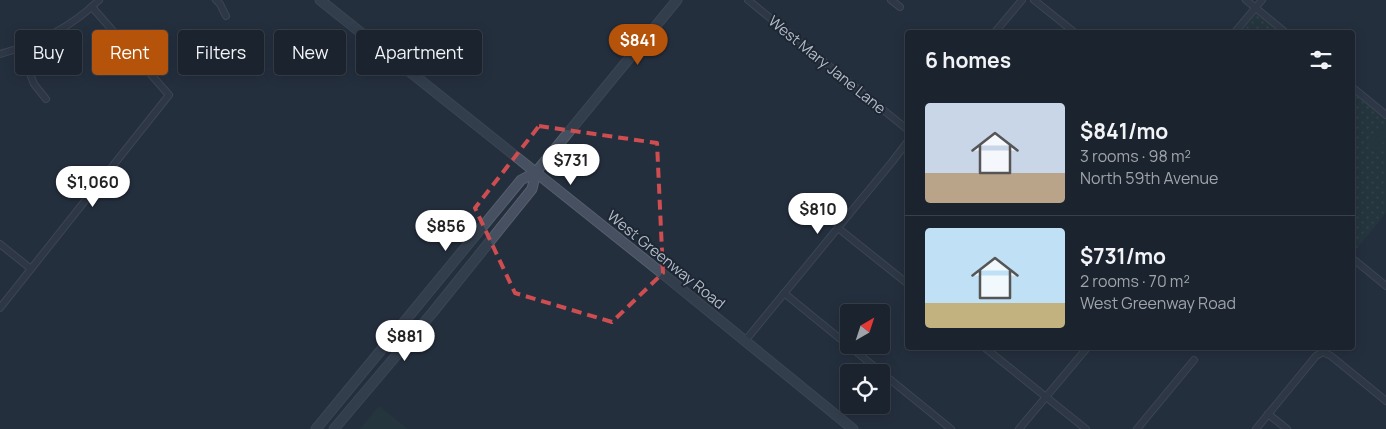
<!DOCTYPE html>
<meta charset="utf-8">
<style>
:root{--surface:#1b232e;--page:#282f3a;--text:#f1f3f6;--muted:#a0a4aa;--line:#39404a;--accent:#b45309}
body{margin:0;font-family:Manrope,sans-serif;background:var(--page);color:var(--text);height:100vh;display:flex;flex-direction:column;font-size:19px;white-space:nowrap}
*{box-sizing:border-box;margin:0}
p{font-size:16px;color:var(--muted)}
.icon{flex:none;width:28px;height:28px;fill:none;stroke:currentColor;stroke-width:2;stroke-linecap:round;stroke-linejoin:round}
.map{position:relative;flex:1;overflow:hidden}
.side{position:absolute;left:905px;top:30px;width:450px;height:320px;display:flex;flex-direction:column;background:var(--surface);border-radius:5px;box-shadow:0 2px 12px #0003,0 0 0 1px var(--line)}
.side>*{flex:none}
.guide{position:absolute;left:15px;top:30px;width:475px;height:45px;display:flex;gap:10px}
.needle{width:32px;rotate:39deg}
.fabs{position:absolute;left:840px;top:304px;display:grid;gap:10px}
.fabs a{display:grid;place-items:center;width:50px;height:50px;border-radius:5px;background:var(--surface);box-shadow:0 2px 12px #0003,0 0 0 1px var(--line);font-size:25px}
.price{position:absolute;translate:-50% -42px;padding:0 11px;border-radius:18px;background:#fff;color:#222;font-size:16px;line-height:32px;filter:drop-shadow(0 1px 2px #0008)}
.price::after{content:'';position:absolute;left:50%;top:30px;width:15px;height:11px;margin-left:-8px;background:inherit;clip-path:polygon(0 0,100% 0,50% 100%)}
.price.active{background:var(--accent);color:#fff}
ul{padding:0;list-style:none}
li{display:flex;align-items:center;gap:15px;height:125px;padding:0 20px}
li+li{border-top:1px solid var(--line)}
li span{display:grid;place-items:center;flex:none;width:140px;height:100px;border-radius:5px;color:#555}
li>.icon{margin-inline-start:auto}
span .icon{width:60px;height:60px;fill:#fffc;stroke-width:1}
li b{font-size:21px}
h2{display:flex;justify-content:space-between;align-items:center;height:60px;padding:0 20px;font-size:21px}
.pill{padding:0 18px;border-radius:5px;background:var(--surface);box-shadow:0 2px 12px #0003,0 0 0 1px var(--line);font-size:18px;line-height:45px}
.pill.active{background:var(--accent);color:#fff}
.map>svg:first-child{display:block}
.park{fill:url(#park-dots)}
.garden{fill:#263c3f}
.lines{fill:none;stroke-linecap:round;stroke-linejoin:round}
.minor-casing{stroke:#565f6c;stroke-width:8}
.secondary-casing{stroke:#565f6c;stroke-width:11}
.minor{stroke:#38414e;stroke-width:6}
.secondary{stroke:#465061;stroke-width:9}
.marked{fill:none;stroke:#ce4d50;stroke-width:4;stroke-dasharray:10 6;stroke-linejoin:round}
.labels{text-anchor:middle;stroke-width:4;stroke-linejoin:round;paint-order:stroke}
.street-label{font-size:15px;fill:#b4bcc9;stroke:#1d2633}
</style>
<div class="map">
<svg width="1386" height="429" viewBox="0 0 1386 429">
<defs>
<pattern id="park-dots" width="8" height="8" patternUnits="userSpaceOnUse" patternTransform="scale(1.25)"><rect width="8" height="8" fill="#263c3f"/><path d="M2 2h.1M6 6h.1" fill="none" stroke="#435659" stroke-width="1.8" stroke-linecap="round"/></pattern>
</defs>
<rect width="100%" height="100%" fill="#242f3e"/>
<!-- park -->
<g class="park">
<polygon points="1255,8 1285,32 1235,32"/>
<polygon points="1353,87 1386,115 1386,213 1353,253"/>
</g>
<!-- garden -->
<g class="garden">
<polygon points="1379,127 1386,132 1386,138 1375,152 1365,145"/>
<polygon points="379,406 408,429 360,429"/>
</g>
<g class="lines">
<defs>
<g id="minor">
<polyline points="216,0 220,4 226,16"/>
<polyline points="748,0 908,130"/>
<polyline points="891,0 900,7"/>
<polyline points="1034,0 1074,32"/>
<polyline points="1246,0 1285,32"/>
<polyline points="995,32 1022,0"/>
<polyline points="1235,32 1262,0"/>
<polyline points="20,48 34,84 46,99"/>
<path d="M0 54C37 44 71 28 99 0"/>
<polyline points="1352,87 1386,115"/>
<polyline points="838,228 908,284"/>
<polyline points="0,244 31,269"/>
<polyline points="1352,258 1386,286"/>
<polyline points="784,293 951,429"/>
<polyline points="0,308 169,95 92,7"/>
<polyline points="745,341 892,162 908,141"/>
<polyline points="985,348 1086,429"/>
<polyline points="1268,414 1287,429"/>
<polyline points="1019,429 1087,348"/>
<polyline points="1137,429 1194,360"/>
<polyline points="1256,429 1316,356 1323,352 1331,356 1386,401"/>
</g>
<g id="secondary">
<polyline points="320,0 668,278 853,429"/>
<polyline points="316,429 521,180 536,172 677,0"/>
<polyline points="334,429 433,312 532,189 536,172"/>
</g>
</defs>
<!-- minor casing -->
<use href="#minor" class="minor-casing"/>
<!-- secondary casing -->
<use href="#secondary" class="secondary-casing"/>
<!-- minor -->
<use href="#minor" class="minor"/>
<!-- secondary -->
<use href="#secondary" class="secondary"/>
</g>
<!-- marked area -->
<path d="M0 0H1386V429H0ZM539 126 657 143 663 273 612 322 515 293 475 208Z" fill="#242f3e" fill-opacity=".55" fill-rule="evenodd"/>
<path class="marked" d="M539 126 657 143 663 273 612 322 515 293 475 208Z"/>
<g class="labels">
<!-- street labels -->
<g class="street-label">
<text transform="translate(827 65) rotate(39)" y="5">West Mary Jane Lane</text>
<text transform="translate(666 260) rotate(39)" y="5">West Greenway Road</text>
</g>
</g>
</svg>
<div class="fabs">
<a><svg class="needle" viewBox="-14 -14 28 28"><path d="M0-13l5 13h-10z" fill="#e53935"/><path d="M0 13l5-13h-10z" fill="#a0a4aa"/></svg></a>
<a><svg class="icon" aria-label="locate" viewBox="0 0 24 24"><circle cx="12" cy="12" r="6"/><path d="M12 2v4M12 18v4M2 12h4M18 12h4"/></svg></a>
</div>
<b class="price active" style="left:638px;top:66px">$841</b>
<b class="price" style="left:571px;top:186px">$731</b>
<b class="price" style="left:93px;top:208px">$1,060</b>
<b class="price" style="left:818px;top:235px">$810</b>
<b class="price" style="left:446px;top:252px">$856</b>
<b class="price" style="left:405px;top:362px">$881</b>
<div class="guide">
<a class="pill">Buy</a>
<a class="pill active">Rent</a>
<a class="pill">Filters</a>
<a class="pill">New</a>
<a class="pill">Apartment</a>
</div>
<section class="side">
<h2>6 homes<svg class="icon" aria-label="filters" viewBox="0 0 24 24"><path d="M4 7h16M4 17h16"/><circle cx="9" cy="7" r="2"/><circle cx="15" cy="17" r="2"/></svg></h2>
<ul>
<li><span style="background:linear-gradient(#c9d6e8 70%,#b9a48a 0)"><svg class="icon" aria-label="home" viewBox="0 0 24 24"><path d="M3 11l9-7 9 7M6 9v11h12V9"/></svg></span><div><b>$841/mo</b><p>3 rooms · 98 m²</p><p>North 59th Avenue</p></div></li>
<li><span style="background:linear-gradient(#bfe0f5 75%,#c2b280 0)"><svg class="icon" aria-label="home" viewBox="0 0 24 24"><path d="M3 11l9-7 9 7M6 9v11h12V9"/></svg></span><div><b>$731/mo</b><p>2 rooms · 70 m²</p><p>West Greenway Road</p></div></li>
</ul>
</section>
</div>
